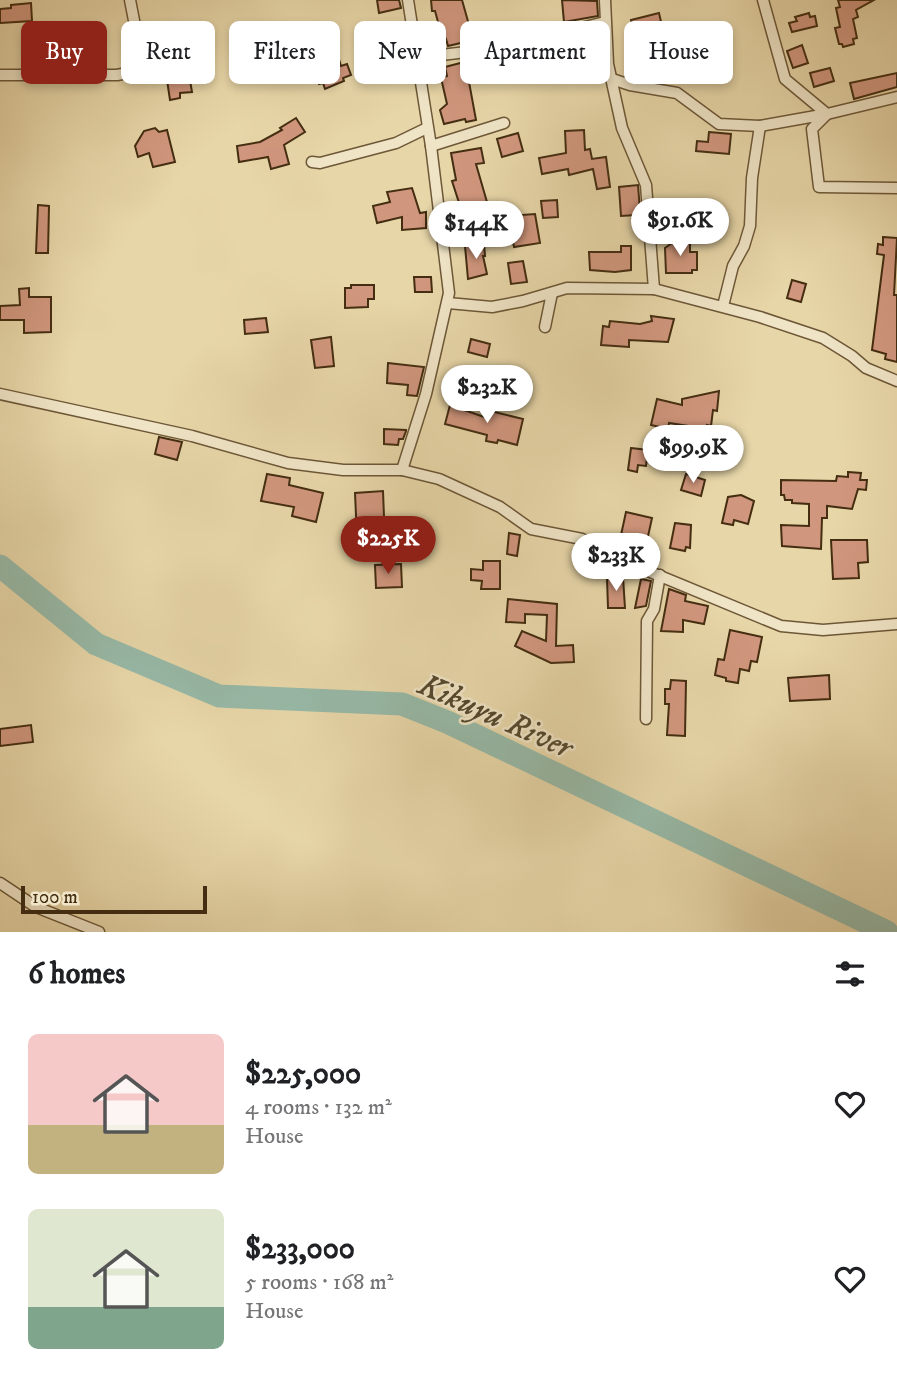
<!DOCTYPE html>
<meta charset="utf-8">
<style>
:root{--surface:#fff;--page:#f6f6f6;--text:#202124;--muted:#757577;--accent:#8f2418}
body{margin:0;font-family:"IM FELL DW Pica",serif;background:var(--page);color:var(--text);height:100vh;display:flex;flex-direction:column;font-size:26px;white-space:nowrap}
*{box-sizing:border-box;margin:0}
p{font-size:23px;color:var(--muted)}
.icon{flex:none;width:38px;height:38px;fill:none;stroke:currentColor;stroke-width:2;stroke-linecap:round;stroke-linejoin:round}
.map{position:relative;height:932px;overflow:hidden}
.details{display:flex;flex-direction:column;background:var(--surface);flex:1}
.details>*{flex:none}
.banner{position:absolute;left:21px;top:21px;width:856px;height:63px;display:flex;gap:14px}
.scale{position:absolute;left:21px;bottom:18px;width:186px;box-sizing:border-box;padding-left:7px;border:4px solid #442d11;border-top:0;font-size:19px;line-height:24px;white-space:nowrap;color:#442d11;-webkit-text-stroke:5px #efe4c6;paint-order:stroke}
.price{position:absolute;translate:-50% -60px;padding:0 16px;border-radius:24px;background:#fff;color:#222;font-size:23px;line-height:46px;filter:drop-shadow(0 2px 4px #0008)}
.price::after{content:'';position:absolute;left:50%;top:42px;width:21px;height:16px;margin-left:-10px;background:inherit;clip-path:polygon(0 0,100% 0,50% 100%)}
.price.on{background:var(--accent);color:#fff}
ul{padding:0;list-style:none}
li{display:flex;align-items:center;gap:21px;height:175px;padding:0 28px}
li span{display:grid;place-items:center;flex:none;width:196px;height:140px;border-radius:10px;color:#555}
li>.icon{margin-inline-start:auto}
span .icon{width:84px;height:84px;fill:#fffc;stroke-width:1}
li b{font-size:30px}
h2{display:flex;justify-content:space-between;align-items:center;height:84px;padding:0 28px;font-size:30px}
.tag{padding:0 24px;border-radius:10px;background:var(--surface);box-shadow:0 4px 10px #0003;font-size:24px;line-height:63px}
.tag.on{background:var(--accent);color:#fff}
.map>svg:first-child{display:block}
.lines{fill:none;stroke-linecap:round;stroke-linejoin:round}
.river{stroke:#97b9a7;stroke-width:23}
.building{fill:#d1977e;stroke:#442d11;stroke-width:2}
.street-casing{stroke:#6d5737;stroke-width:13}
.street{stroke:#efe4c6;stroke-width:10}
.labels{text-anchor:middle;stroke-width:5;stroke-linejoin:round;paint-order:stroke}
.water-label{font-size:32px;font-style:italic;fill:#55492f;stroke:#efe4c6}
</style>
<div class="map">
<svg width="897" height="932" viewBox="0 0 897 932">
<rect width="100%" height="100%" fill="#e7d6a8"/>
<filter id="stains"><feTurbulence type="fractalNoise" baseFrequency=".00286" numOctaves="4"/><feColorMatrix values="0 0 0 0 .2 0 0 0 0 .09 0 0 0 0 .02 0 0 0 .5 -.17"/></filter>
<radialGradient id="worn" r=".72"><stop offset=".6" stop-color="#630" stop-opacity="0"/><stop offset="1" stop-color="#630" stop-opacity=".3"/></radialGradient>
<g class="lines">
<!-- river -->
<polyline class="river" points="0,566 96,644 219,696 402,704 447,722 887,932"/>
</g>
<!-- building -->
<g class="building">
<polygon points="377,0 399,0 401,8 379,13"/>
<polygon points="431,0 462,0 471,32 467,33 469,41 448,46 446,39 443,40 435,11 432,11"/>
<polygon points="562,0 597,1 598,16 564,22"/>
<polygon points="838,0 874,0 856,10 858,17 853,19 857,38 853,39 854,44 843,47 842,44 839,44 835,28 840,27 836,8 840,7"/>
<polygon points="31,3 32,21 0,23 0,9 11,8 11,5"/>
<polygon points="659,13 665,39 660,40 661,43 644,46 643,35 633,37 631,20"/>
<polygon points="809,13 810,17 815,16 817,26 792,32 789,23 797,21 795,17"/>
<polygon points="598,32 598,59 577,62 574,38"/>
<polygon points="240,41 250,41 250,55 277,53 279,73 244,73"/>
<polygon points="802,45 808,63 793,68 787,51"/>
<polygon points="338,56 341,66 347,64 351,75 343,78 344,81 325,89 323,83 319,84 315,73 319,72 317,64"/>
<polygon points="468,61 473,81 469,82 476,120 466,122 465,119 444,124 440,110 447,104 441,78 447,76 445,67"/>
<polygon points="830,68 834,81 814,87 810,73"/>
<polygon points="897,73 897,87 854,99 850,83"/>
<polygon points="186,77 186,81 190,80 192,92 180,93 180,98 170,100 167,80"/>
<polygon points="296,118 305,132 284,145 289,164 271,169 268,157 239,162 237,146 260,142 282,130 280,128"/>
<polygon points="155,128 159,132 167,130 175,162 153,167 149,153 138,157 135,146 144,131"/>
<polygon points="584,130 585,150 590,149 592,159 606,157 610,187 597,189 593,169 569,175 568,169 542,174 539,158 566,153 565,131"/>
<polygon points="709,132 731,134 729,154 696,151 697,141 708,142"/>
<polygon points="518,133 523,151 502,157 497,139"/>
<polygon points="481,148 484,163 476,164 489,209 497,206 502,221 456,226 454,210 461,209 452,181 456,180 451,153"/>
<polygon points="638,185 640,211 637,215 621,216 619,187"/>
<polygon points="412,188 420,213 426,212 426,228 402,230 402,217 377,223 373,206 390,202 387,192"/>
<polygon points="557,200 558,217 543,218 541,201"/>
<polygon points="38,205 49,206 48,253 36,253"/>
<polygon points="535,214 540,243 514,247 508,216"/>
<polygon points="883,237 897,238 894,295 897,295 897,362 885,359 886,354 872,350 884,255 877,254 878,244 883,245"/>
<polygon points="675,241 690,241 690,252 697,252 697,270 692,270 692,273 666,273 665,248"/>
<polygon points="484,244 485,256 483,256 487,274 468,279 465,246"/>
<polygon points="621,246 631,246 631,270 615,272 590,270 589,252 621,252"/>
<polygon points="523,261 527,282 511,284 508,263"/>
<polygon points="414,277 431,277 432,292 415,292"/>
<polygon points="792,280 806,284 801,302 787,298"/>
<polygon points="351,285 374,285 374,299 368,299 368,307 345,308 345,288 351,288"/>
<polygon points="29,288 29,297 51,297 51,332 24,333 24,320 0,320 0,306 20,305 19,289"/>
<polygon points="651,316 674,319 668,342 629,340 629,347 601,345 603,326 609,327 610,321 640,324 652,321"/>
<polygon points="266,318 268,332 245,334 244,320"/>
<polygon points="331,337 334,366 315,368 311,340"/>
<polygon points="471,339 490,344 487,357 468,352"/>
<polygon points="388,363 424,367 417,396 407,395 408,385 387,383"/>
<polygon points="719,391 717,411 713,410 711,426 707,425 707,429 669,423 668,429 651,425 657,399 682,405 682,399"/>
<polygon points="450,405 484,417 486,410 523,419 517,445 498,440 497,443 486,441 487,435 445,424"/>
<polygon points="384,429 406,430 406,431 403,439 399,439 398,445 384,444"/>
<polygon points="159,437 182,442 177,460 155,454"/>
<polygon points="631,448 648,450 646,466 638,465 637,472 628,470"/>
<polygon points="848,472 861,473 860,480 867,480 866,490 858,489 852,509 827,506 827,518 822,518 821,549 782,546 781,525 809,526 809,504 792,503 792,500 785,500 784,495 781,495 781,480 836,481 837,476 848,477"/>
<polygon points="267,474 290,478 289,485 323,493 316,522 292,516 294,507 261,501"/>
<polygon points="686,474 705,480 701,496 681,490"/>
<polygon points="383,491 384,517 370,518 368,539 357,538 355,493"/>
<polygon points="741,495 754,501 748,524 734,520 733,525 722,523 728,497"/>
<polygon points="626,512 652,518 647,541 641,540 640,544 629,541 630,537 621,535"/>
<polygon points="675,523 691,525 690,548 686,547 685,551 670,548"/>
<polygon points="509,533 520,535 517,556 507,554"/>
<polygon points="831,540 867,540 868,562 858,563 859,578 833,579"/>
<polygon points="483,561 500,561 500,589 481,589 482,581 471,580 471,569 483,570"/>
<polygon points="401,564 402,587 376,588 375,565"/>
<polygon points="623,577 625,608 608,608 607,578"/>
<polygon points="641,579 651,581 646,606 635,608"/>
<polygon points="669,589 686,595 685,601 708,606 704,624 683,620 683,632 661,631"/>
<polygon points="508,599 557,604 556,646 573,645 574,662 551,663 515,646 522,631 546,641 547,615 525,614 525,623 506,622"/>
<polygon points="730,630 762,637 757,662 751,661 749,671 740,669 738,683 726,681 726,678 715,675 718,659 724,660"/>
<polygon points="829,675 830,699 790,701 788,678"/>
<polygon points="671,680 686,681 685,736 667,735 669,704 665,704 665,689 670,689"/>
<polygon points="31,725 33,742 0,746 0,729"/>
</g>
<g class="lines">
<defs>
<g id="street">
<polyline points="605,0 608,64 622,128 646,185 654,289"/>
<polyline points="763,0 785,79 827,114 897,97"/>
<polyline points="416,58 500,48 605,22"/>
<polyline points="0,75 117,75 138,71 139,46 130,0"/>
<polyline points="612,79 630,85 677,93 719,124 760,126 827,114 812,129 819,187 897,188"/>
<polyline points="431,146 504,123"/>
<polyline points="312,162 320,163 396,143 427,128"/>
<polyline points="448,303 492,307 523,301 567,288 654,289 760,317 823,338 852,356 866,368 897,381"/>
<polyline points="723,306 733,266 744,246 750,226 752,178 760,126"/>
<polyline points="545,327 552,293"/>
<polyline points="0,394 192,436 288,463 343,470 402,470 439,479 500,507 531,529 582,539 631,564 781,626 823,630 897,624"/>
<polyline points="402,470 426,394 449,293 431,146 408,0"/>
<polyline points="646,719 647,621 654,609 660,575"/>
<polyline points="0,883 36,907 99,932"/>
</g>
</defs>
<!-- street casing -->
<use href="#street" class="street-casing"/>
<!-- street -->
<use href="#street" class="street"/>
</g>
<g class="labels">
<!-- water labels -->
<g class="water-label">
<text transform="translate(496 715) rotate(24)" y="11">Kikuyu River</text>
</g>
</g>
<rect width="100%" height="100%" filter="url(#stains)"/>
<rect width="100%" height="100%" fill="url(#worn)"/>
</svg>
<div class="scale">100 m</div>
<b class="price" style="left:680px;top:258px">$91.6K</b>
<b class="price" style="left:476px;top:261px">$144K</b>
<b class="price" style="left:487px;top:425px">$232K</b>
<b class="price" style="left:693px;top:485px">$99.9K</b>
<b class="price on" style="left:388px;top:576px">$225K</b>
<b class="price" style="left:616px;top:593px">$233K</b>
<div class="banner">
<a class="tag on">Buy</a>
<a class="tag">Rent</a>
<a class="tag">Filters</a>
<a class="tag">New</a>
<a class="tag">Apartment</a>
<a class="tag">House</a>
</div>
</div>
<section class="details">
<h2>6 homes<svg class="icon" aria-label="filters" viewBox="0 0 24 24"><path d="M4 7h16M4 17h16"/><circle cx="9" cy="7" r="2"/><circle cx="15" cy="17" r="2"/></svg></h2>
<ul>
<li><span style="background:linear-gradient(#f6c9c9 65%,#c2b280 0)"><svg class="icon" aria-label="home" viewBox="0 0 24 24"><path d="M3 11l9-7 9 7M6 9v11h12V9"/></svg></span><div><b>$225,000</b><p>4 rooms · 132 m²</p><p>House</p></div><svg class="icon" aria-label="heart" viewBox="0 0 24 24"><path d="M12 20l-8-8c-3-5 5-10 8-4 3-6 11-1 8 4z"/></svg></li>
<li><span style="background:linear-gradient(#dfe7d0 70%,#7fa58c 0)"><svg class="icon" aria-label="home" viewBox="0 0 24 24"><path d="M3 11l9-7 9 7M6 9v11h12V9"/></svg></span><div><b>$233,000</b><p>5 rooms · 168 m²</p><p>House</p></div><svg class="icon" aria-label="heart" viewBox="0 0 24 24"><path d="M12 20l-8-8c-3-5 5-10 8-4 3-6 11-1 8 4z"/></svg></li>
</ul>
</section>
